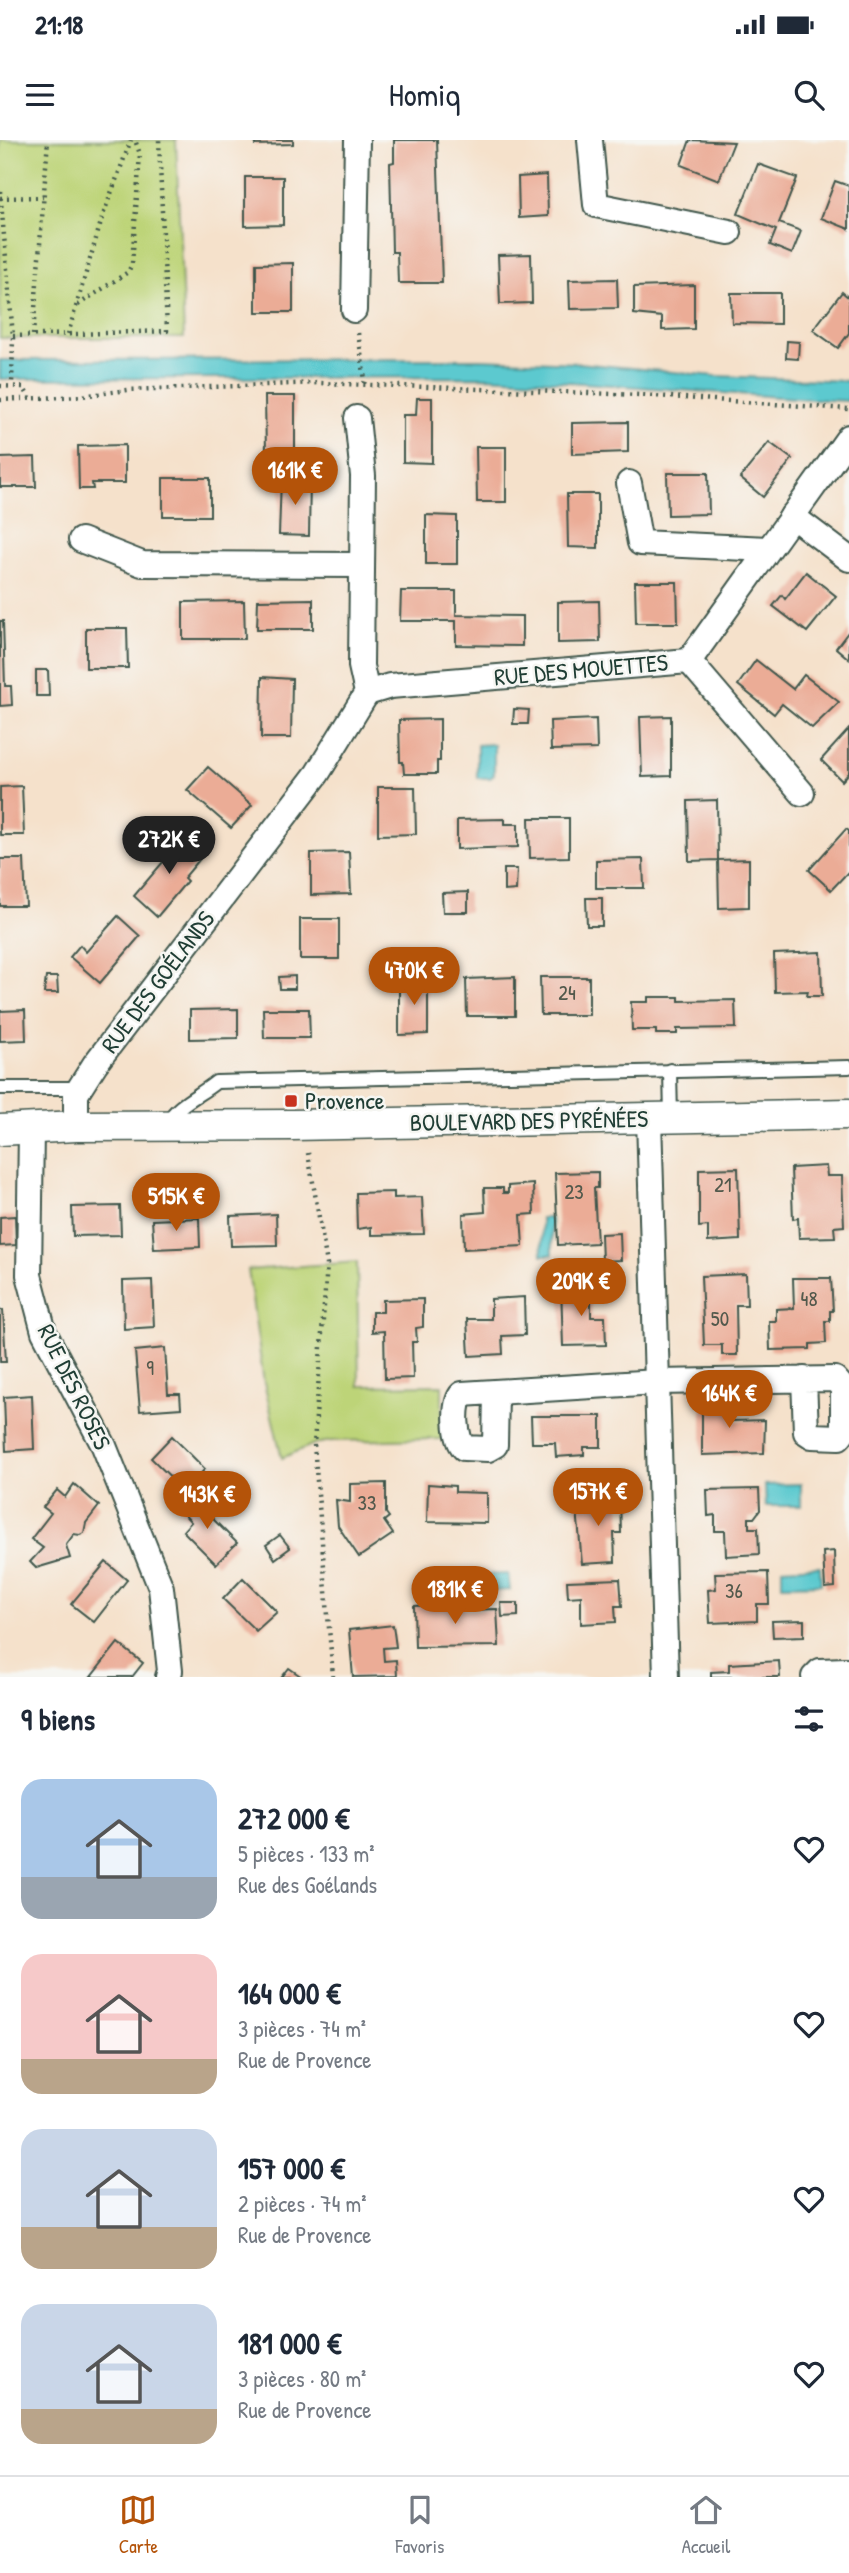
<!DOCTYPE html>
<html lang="fr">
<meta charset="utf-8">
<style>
:root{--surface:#fff;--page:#f6f6f7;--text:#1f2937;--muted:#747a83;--line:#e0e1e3;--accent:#b45309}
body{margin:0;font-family:"Patrick Hand",sans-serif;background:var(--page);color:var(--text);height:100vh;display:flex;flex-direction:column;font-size:26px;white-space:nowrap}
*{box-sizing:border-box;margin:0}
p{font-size:23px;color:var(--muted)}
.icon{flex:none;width:38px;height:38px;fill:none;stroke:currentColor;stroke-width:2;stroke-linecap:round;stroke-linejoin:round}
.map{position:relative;height:1537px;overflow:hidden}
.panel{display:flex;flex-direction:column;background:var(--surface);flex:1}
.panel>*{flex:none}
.price{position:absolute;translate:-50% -60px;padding:0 16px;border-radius:24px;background:var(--accent);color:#fff;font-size:23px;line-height:46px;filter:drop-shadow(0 2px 4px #0008)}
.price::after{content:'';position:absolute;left:50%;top:42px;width:21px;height:16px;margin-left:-10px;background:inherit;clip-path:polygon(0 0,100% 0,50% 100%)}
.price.active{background:#222;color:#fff}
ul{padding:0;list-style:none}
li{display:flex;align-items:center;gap:21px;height:175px;padding:0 21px}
li span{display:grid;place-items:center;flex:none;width:196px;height:140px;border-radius:21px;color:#555}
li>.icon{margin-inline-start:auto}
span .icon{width:84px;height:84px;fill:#fffc;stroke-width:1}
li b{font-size:30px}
h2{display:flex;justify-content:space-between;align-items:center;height:84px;padding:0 21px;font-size:30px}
.status{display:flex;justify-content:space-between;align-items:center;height:49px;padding:0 35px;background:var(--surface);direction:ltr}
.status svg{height:19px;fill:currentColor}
header{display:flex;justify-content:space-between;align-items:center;height:91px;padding:0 21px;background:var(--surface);font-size:32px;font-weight:600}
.dock{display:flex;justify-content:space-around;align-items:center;height:98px;border-top:2px solid var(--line);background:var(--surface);font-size:19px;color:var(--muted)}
.dock a{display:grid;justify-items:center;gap:4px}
.dock .active{color:var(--accent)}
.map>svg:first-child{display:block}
.green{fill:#bdd478;stroke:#6e8856;stroke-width:2}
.water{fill:#5cc9cf;stroke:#3e8382;stroke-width:2}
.building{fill:#ebac96}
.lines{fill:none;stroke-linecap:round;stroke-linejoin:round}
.service-casing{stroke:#3f564b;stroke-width:16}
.minor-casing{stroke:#3f564b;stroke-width:28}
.tertiary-casing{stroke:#3f564b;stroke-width:33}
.path{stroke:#3f564b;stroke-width:4.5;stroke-dasharray:2 5;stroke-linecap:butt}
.service{stroke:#fff;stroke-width:12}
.minor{stroke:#fff;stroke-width:24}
.tertiary{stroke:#fff;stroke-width:30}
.poi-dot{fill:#c8321e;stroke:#f6f6f2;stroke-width:2.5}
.labels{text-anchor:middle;stroke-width:5;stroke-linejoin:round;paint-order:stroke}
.number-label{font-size:21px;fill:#52594c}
.street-label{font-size:24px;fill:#1f3d34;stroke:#f6f6f2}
.poi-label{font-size:24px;fill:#1f3d34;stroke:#f6f6f2;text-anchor:start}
</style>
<div class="status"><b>21:18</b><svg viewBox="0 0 49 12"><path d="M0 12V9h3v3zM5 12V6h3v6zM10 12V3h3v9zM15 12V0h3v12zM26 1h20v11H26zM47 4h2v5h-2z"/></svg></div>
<header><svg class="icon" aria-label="menu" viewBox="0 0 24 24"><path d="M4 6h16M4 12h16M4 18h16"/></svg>Homiq<svg class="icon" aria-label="search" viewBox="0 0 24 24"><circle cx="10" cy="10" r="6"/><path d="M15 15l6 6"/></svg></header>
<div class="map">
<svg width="849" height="1537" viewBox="0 0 849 1537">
<rect width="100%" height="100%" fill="#f6f6f2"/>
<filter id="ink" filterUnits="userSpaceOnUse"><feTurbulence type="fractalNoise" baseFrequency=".0143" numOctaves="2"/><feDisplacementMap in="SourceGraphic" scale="14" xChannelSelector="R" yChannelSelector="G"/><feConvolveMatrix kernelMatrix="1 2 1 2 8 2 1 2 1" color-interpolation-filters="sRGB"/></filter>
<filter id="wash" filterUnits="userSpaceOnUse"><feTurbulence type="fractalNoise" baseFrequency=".00686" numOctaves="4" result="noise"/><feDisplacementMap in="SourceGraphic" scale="28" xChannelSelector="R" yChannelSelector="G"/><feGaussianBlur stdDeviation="1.57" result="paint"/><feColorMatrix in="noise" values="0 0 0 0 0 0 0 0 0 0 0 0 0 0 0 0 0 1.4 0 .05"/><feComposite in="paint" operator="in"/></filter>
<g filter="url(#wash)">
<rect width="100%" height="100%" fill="#f5e1cb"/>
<!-- green -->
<g class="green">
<polygon points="0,0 176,0 184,198 0,198"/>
<polygon points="357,1122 359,1246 442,1245 442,1299 332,1301 314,1304 282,1318 264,1243 248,1130"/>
</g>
<!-- water -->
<g class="water">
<path d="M479 219 578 223 715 236 849 241V261C728 255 607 243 486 237L0 239V220Z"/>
<polygon points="494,604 494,635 490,638 477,638 477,605"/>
<polygon points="541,1078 551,1078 552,1115 542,1115"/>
<polygon points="801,1344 801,1366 766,1366 765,1345"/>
<polygon points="820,1426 821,1444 782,1445 782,1428"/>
<polygon points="508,1434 510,1450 475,1452 475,1435"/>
</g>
<g id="blocks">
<!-- building -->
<g class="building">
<polygon points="255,0 293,0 293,4 255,5"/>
<polygon points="394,0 437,0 442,143 398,143 397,112 392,112 391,66 390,23 394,22"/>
<polygon points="690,0 734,2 719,40 681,25"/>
<polygon points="758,24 797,38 779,83 801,91 792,114 770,105 776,90 738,74"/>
<polygon points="547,35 548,76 519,78 518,37"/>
<polygon points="245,37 283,37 283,85 245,86"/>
<polygon points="835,41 849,46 849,89 821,78"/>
<polygon points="531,114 532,163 500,164 498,115"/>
<polygon points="293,123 293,172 256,172 256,124"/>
<polygon points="617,139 618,168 570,169 569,140"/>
<polygon points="694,145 694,189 662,190 662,177 634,174 634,147"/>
<polygon points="842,152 849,158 849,193 838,208 813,190"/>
<polygon points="731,153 780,153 780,184 732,183"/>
<polygon points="787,201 799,202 798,219 786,218"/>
<polygon points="265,256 295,256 295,312 266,312"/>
<polygon points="417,258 432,258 432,323 403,322 403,275 416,275"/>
<polygon points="628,282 628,312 572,314 572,283"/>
<polygon points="769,302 792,319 763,357 740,338"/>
<polygon points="125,305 125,343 92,343 93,349 79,349 78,306"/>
<polygon points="476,307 506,307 506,362 477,362"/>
<polygon points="35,317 36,347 0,347 0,318"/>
<polygon points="667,333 708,333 709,374 668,375"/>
<rect x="163" y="338" width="47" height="38"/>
<polygon points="281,339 310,339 309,396 279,395"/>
<polygon points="567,354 598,354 598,408 568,407"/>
<polygon points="426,375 457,376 457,424 426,424"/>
<polygon points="806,432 836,456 807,492 773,466 782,455 785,459"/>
<polygon points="635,442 677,442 678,483 636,483"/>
<polygon points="401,451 456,451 456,475 522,476 522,506 456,505 456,481 400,481"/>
<polygon points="313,459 313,489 257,489 258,460"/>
<polygon points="244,461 245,499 183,499 183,462"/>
<polygon points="599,461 600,502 558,503 558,462"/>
<polygon points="0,481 3,481 5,546 11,546 12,565 0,566"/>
<polygon points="86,488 127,488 128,528 86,528"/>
<polygon points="849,491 849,519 836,508"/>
<polygon points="756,520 793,549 804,535 839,562 812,588 782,564 774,574 738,545"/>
<polygon points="36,530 48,530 49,556 36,556"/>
<polygon points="262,537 292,539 291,598 261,598"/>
<polygon points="514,569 529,570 528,584 513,584"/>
<polygon points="671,576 671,636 642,637 640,577"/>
<polygon points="440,579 440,621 437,621 437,634 404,634 403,622 400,622 399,580"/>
<polygon points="596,579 597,609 551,610 550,581"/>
<polygon points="849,589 849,633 842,641 821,620"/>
<polygon points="208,627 252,665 231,688 187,650"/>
<polygon points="22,646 24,695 0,695 0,647"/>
<polygon points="378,647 415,647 416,694 378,695"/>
<polygon points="717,660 718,720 749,719 749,767 719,768 718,720 689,721 688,661"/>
<polygon points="529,678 569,678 569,717 530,718"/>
<polygon points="505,679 505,684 518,684 518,707 457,709 457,680"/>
<polygon points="846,689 849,691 849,731 831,750 809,730"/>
<polygon points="181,694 204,714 184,738 187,741 157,777 134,756 164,721 160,718"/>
<polygon points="349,712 351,754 311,755 311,713"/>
<polygon points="0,719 24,719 26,766 0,766"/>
<polygon points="643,719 644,748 596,748 596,720"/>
<polygon points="504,729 517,729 516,750 504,751"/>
<polygon points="468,752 468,772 443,772 442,753"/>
<polygon points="586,758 602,758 602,786 587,786"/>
<polygon points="118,776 140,796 100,843 70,817 80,805 86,812"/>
<rect x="300" y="779" width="39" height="40"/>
<polygon points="821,812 822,856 807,856 808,851 775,852 774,814"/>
<polygon points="295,836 295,849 280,849 279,837"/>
<polygon points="46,837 57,837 58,853 44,853"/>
<polygon points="515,837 515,876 467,876 466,839"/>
<polygon points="540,837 589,837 589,875 541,875"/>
<polygon points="428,839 428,894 399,895 399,840"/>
<polygon points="648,857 679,857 679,861 735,860 736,888 677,889 677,894 656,894 656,890 632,890 631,862 648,862"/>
<polygon points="238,869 238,898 190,899 190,870"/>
<polygon points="263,869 309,869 310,898 264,898"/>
<polygon points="25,870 26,900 0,901 0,871"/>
<polygon points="826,1026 827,1036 842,1036 844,1086 834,1087 835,1097 799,1098 798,1078 793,1079 791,1028"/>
<polygon points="738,1028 740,1100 708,1102 708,1086 699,1087 699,1029"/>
<polygon points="598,1032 598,1048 594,1048 597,1103 558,1105 555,1033"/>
<polygon points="533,1044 534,1074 521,1075 523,1106 464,1109 463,1074 485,1072 484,1048 503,1048 503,1053 508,1053 508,1046"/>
<polygon points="394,1052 394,1058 422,1057 424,1094 371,1095 371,1087 357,1089 356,1053"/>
<polygon points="120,1066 121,1095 73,1096 72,1067"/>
<polygon points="276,1074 277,1105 231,1106 230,1076"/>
<polygon points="15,1076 16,1105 0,1106 0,1077"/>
<polygon points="199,1078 200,1107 154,1109 152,1080"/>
<polygon points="620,1093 621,1120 602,1121 601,1094"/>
<polygon points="746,1134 747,1165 736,1165 737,1215 722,1215 722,1205 704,1205 701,1136"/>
<polygon points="793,1138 831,1138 833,1171 830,1171 830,1181 825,1181 826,1203 810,1204 810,1209 770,1210 769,1181 776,1181 776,1169 794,1168"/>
<polygon points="152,1140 154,1187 124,1189 123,1141"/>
<polygon points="591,1145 591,1177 605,1177 606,1205 563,1206 561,1146"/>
<polygon points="524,1157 525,1195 502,1196 503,1214 469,1216 467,1179 491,1179 491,1159"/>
<polygon points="423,1159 423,1187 416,1188 417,1202 412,1202 413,1238 385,1239 384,1191 372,1192 372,1172 383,1172 383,1160"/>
<polygon points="0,1170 3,1170 6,1222 0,1222"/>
<polygon points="165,1208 168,1254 180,1254 181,1268 140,1271 135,1211"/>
<polygon points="32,1255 34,1309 6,1311 4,1257"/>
<polygon points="732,1256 732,1281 765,1280 764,1313 702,1315 702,1257"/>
<polygon points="531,1276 601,1276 601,1307 584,1307 584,1315 556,1317 555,1303 532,1303"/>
<polygon points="172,1296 205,1329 185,1351 151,1318"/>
<polygon points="386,1343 386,1373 389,1377 384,1381 393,1394 359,1417 338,1386 336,1360 350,1362 350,1344"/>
<polygon points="74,1344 99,1366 86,1383 84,1393 80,1395 74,1394 66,1405 70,1418 36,1428 30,1422 43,1408 31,1399 51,1373 43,1367 57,1350 65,1357"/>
<polygon points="428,1344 455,1346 455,1352 487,1353 487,1383 427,1382"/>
<polygon points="759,1349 760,1370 754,1378 749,1378 749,1388 758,1388 759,1414 726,1416 725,1391 715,1391 715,1375 708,1376 707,1350"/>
<polygon points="200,1357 209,1366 205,1371 237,1403 216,1424 183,1391 191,1382 180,1370"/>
<polygon points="620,1357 621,1393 614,1393 615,1422 582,1424 576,1358"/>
<polygon points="280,1395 290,1408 275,1419 266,1405"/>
<polygon points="834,1411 835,1447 825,1448 823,1412"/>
<polygon points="106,1422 127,1440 94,1482 71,1464"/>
<polygon points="768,1432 769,1464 757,1464 757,1481 710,1483 708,1450 716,1449 715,1433"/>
<polygon points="243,1438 277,1472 256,1491 223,1459"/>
<polygon points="620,1439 622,1466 615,1466 616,1482 581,1484 581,1456 568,1457 567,1441"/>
<polygon points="464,1463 464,1470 497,1469 499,1506 415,1507 414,1466"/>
<polygon points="501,1463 518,1463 518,1476 502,1477"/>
<polygon points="804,1480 804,1496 773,1497 772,1481"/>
<polygon points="393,1485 396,1507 383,1508 384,1521 396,1520 397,1536 353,1537 349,1490"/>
<polygon points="118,1503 143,1523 132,1537 91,1537"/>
<polygon points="779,1521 780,1537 711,1537 711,1532 729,1531 729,1524"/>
<polygon points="289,1528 302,1537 282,1537"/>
</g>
</g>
</g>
<g filter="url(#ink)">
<use href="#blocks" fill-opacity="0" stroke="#3f564b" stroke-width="2"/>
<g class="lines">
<defs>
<g id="service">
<polyline points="670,930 671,978"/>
<polyline points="0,948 80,948"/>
<path d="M167 983C177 964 199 956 216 942L849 927"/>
</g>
<g id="minor">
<polyline points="590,0 596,65 729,92"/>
<polyline points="354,170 357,0"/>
<polyline points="629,343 640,403 768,409"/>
<polyline points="792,376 849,419"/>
<polyline points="81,400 142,424 362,425"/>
<polyline points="689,521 802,653"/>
<polyline points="367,553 390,546 689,521 849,297"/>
<polyline points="649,979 666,1537"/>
<polyline points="76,986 76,954 95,924 317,634 367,553 361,526 363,336 357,278"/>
<polyline points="31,990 29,1135 44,1192 104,1306 161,1448 170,1531 168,1537"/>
<path d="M496 1253 495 1305 488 1309 464 1308C455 1299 453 1263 462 1254L657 1242 835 1239 843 1248V1292L839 1297 812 1296 806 1292 804 1239"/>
<polyline points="814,1537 820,1531 845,1530 849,1532"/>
</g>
<polyline id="tertiary" points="0,990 76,986 293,985 849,974"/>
</defs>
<!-- service casing -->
<use href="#service" class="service-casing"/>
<!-- minor casing -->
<use href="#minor" class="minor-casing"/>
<!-- tertiary casing -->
<use href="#tertiary" class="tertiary-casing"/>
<!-- path -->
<g class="path">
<polyline points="0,51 13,196 12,246"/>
<polyline points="0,58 43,57"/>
<polyline points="78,165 128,132 132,124 140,14 135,0"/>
<polyline points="358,193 365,240 363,247"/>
<polyline points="68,194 103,75 131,0"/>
<polyline points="33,195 48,0"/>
<polyline points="13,196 167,191 159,0"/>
<polyline points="0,246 23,247 30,258"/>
<polyline points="0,260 82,256 128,250 319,243 640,255 848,269"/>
<polyline points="308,1013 327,1124 314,1304 333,1537"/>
</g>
<!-- service -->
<use href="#service" class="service"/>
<!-- minor -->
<use href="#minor" class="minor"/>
<!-- tertiary -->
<use href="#tertiary" class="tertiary"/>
</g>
</g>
<!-- markers -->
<rect class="poi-dot" x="284" y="954" width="14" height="14" rx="3.5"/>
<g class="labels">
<!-- number labels -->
<g class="number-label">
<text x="567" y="860">24</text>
<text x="723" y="1052">21</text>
<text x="574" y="1059">23</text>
<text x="809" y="1166">48</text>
<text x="720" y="1186">50</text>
<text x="150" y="1235">9</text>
<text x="367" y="1370">33</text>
<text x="734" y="1458">36</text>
</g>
<!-- street labels -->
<g class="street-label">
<text transform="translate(581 530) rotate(-5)" y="8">RUE DES MOUETTES</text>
<text transform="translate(158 842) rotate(-53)" y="8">RUE DES GOÉLANDS</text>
<text transform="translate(529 981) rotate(-1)" y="8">BOULEVARD DES PYRÉNÉES</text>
<text transform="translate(74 1247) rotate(64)" y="8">RUE DES ROSES</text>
</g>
<!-- poi labels -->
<g class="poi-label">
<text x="305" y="969">Provence</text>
</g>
</g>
</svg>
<b class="price" style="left:295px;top:367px">161K €</b>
<b class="price active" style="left:169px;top:736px">272K €</b>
<b class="price" style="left:414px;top:867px">470K €</b>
<b class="price" style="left:176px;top:1093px">515K €</b>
<b class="price" style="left:581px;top:1178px">209K €</b>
<b class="price" style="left:729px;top:1290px">164K €</b>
<b class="price" style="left:598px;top:1388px">157K €</b>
<b class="price" style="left:207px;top:1391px">143K €</b>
<b class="price" style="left:455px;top:1486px">181K €</b>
</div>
<section class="panel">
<h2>9 biens<svg class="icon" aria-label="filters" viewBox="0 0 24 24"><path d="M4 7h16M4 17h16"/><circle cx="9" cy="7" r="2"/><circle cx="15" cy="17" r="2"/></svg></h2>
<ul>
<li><span style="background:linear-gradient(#a9c7e8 70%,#9aa5b1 0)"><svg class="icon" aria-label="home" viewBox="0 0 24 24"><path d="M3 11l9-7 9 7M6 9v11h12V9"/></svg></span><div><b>272 000 €</b><p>5 pièces · 133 m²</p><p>Rue des Goélands</p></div><svg class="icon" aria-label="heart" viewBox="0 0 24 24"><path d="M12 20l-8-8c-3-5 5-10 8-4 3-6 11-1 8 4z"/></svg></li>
<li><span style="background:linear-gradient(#f6c9c9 75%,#b9a48a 0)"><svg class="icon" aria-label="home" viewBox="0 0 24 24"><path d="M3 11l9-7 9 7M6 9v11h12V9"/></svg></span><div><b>164 000 €</b><p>3 pièces · 74 m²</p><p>Rue de Provence</p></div><svg class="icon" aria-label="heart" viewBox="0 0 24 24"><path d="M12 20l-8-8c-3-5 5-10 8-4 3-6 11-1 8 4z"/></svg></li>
<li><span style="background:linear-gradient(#c9d6e8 70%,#b9a48a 0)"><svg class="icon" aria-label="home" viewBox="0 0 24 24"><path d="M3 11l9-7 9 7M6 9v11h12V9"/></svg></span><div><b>157 000 €</b><p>2 pièces · 74 m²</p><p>Rue de Provence</p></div><svg class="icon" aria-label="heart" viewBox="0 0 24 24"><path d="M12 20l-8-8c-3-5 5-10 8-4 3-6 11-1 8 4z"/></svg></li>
<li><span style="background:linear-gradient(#c9d6e8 75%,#b9a48a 0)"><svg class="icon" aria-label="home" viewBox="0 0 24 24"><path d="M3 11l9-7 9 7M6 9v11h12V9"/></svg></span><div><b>181 000 €</b><p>3 pièces · 80 m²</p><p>Rue de Provence</p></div><svg class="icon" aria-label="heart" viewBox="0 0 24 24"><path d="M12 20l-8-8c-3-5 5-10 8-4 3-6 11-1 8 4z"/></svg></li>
</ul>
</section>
<nav class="dock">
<a class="active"><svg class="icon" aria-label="map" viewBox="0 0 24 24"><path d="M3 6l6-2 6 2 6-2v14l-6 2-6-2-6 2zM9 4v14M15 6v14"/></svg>Carte</a>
<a><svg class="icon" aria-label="saved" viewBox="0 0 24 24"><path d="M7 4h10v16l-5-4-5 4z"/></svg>Favoris</a>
<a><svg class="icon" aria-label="home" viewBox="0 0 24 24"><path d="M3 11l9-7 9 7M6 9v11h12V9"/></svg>Accueil</a>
</nav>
